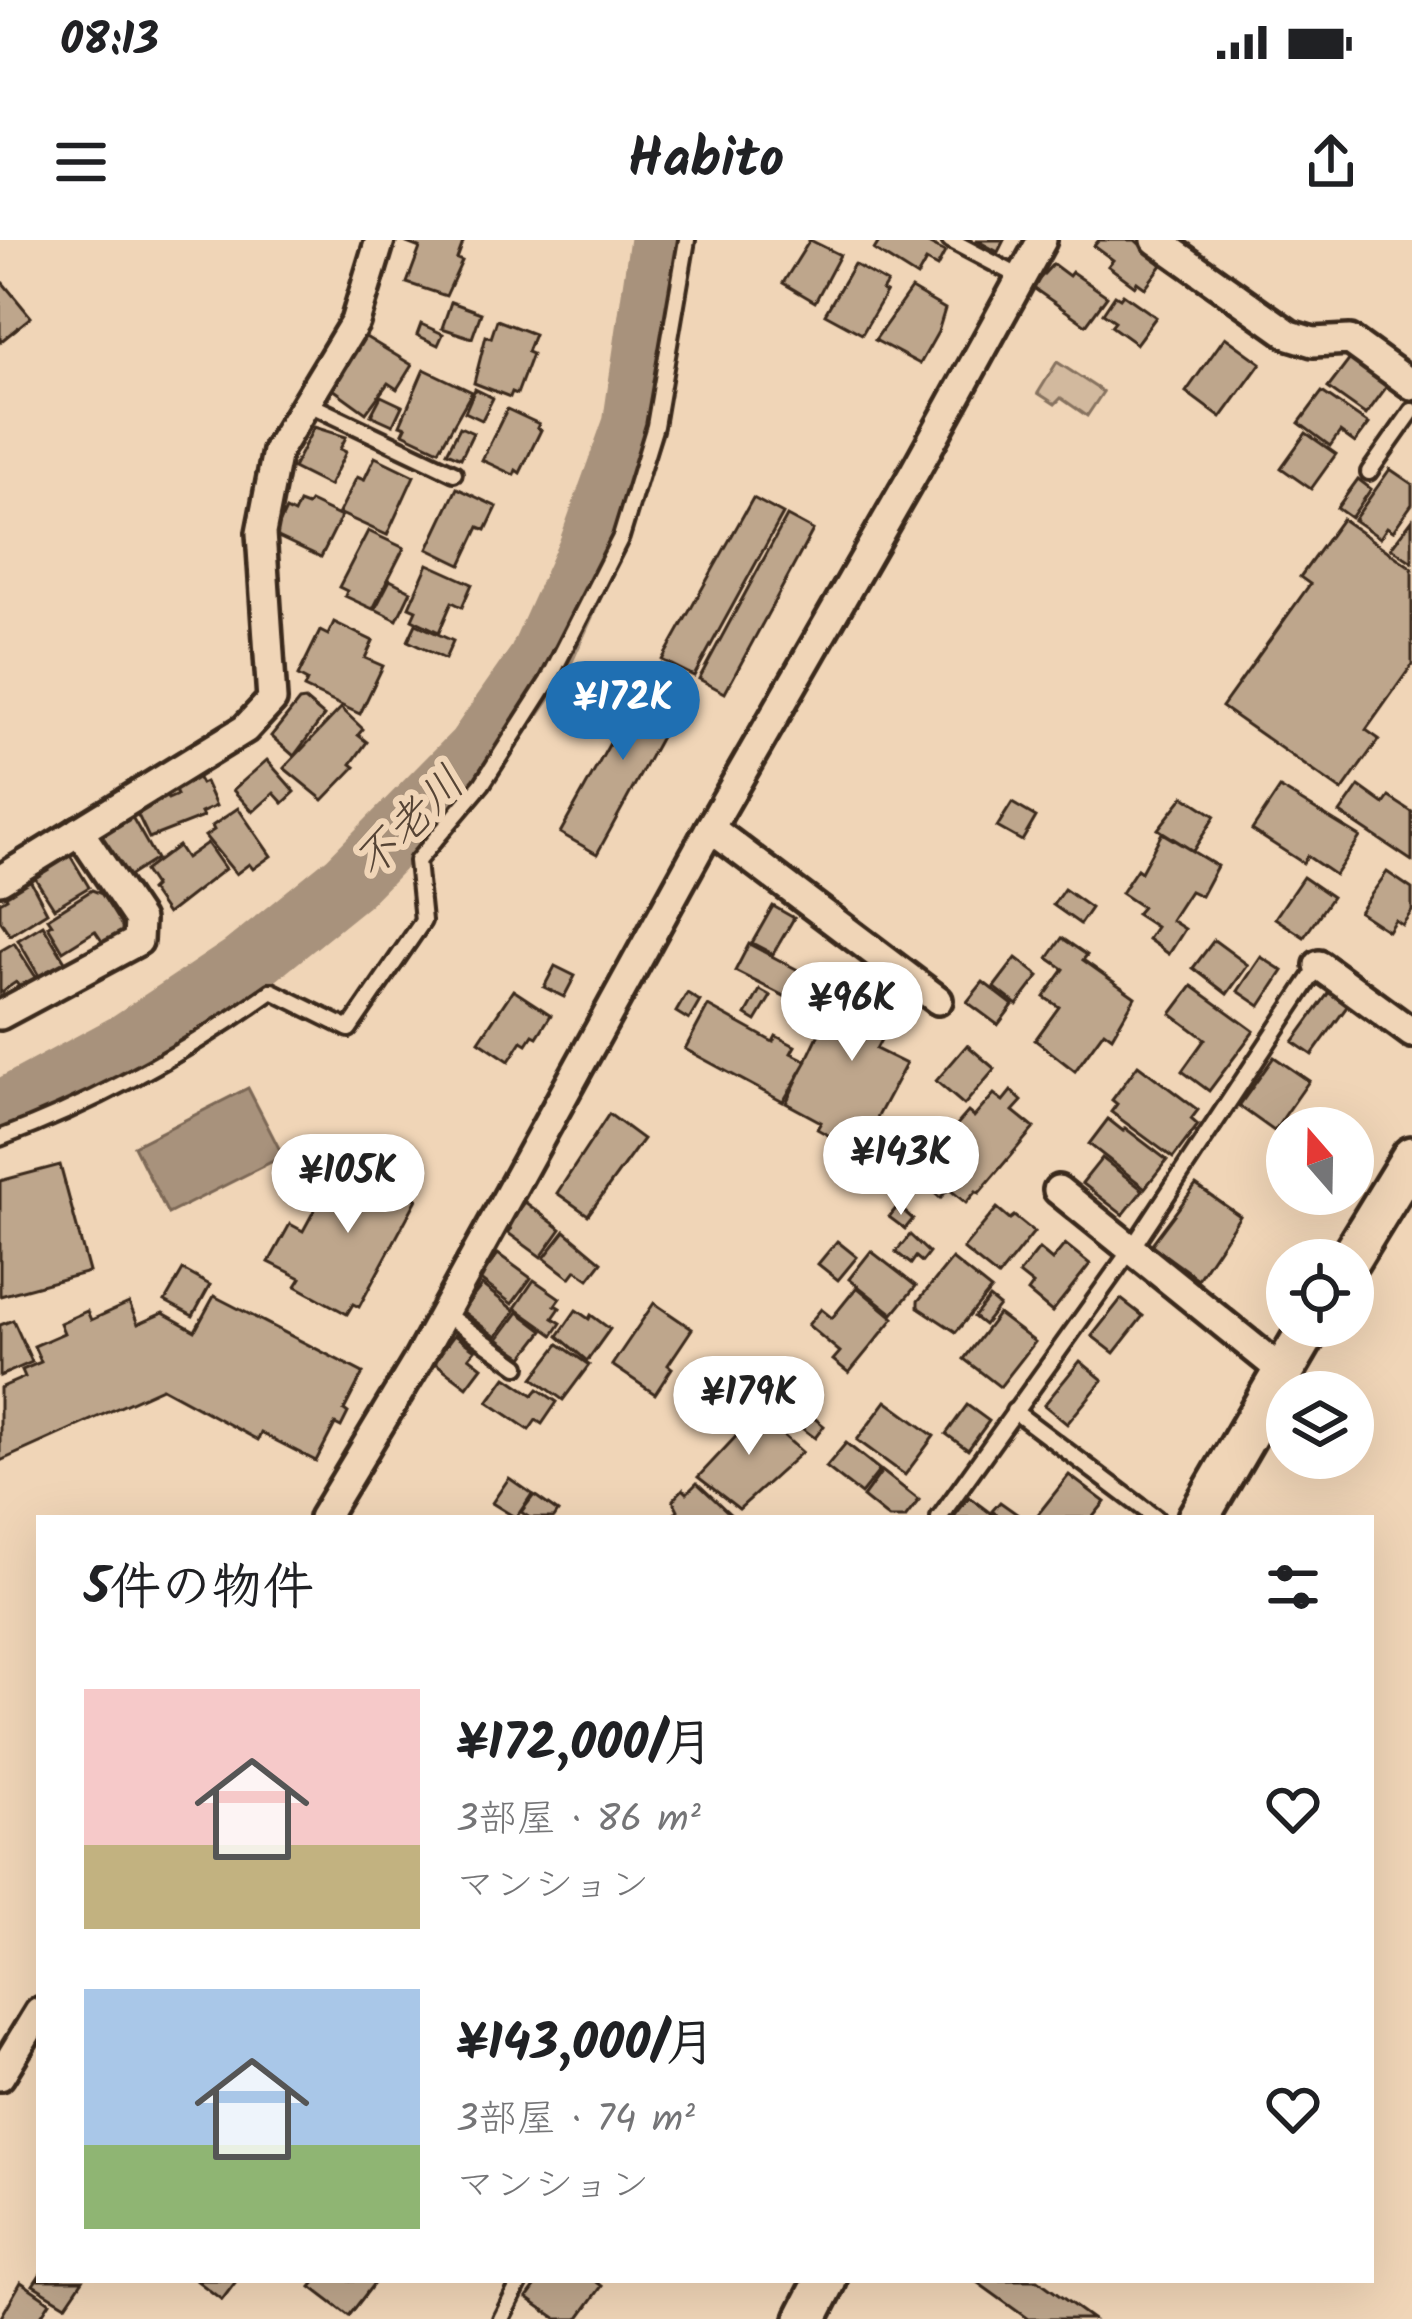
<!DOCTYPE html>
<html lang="ja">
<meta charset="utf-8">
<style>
:root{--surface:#fff;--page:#f6f6f6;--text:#202124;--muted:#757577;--accent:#1f6fb2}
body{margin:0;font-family:Kalam,"Klee One",sans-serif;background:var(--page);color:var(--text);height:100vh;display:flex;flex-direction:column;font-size:45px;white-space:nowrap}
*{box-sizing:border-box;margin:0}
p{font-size:39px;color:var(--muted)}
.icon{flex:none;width:66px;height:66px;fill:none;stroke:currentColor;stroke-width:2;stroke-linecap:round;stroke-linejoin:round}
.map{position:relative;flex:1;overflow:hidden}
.panel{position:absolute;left:36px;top:1275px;width:1338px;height:768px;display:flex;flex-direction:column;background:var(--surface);border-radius:0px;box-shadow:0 12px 48px #0002}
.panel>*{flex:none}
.needle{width:78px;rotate:340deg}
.buttons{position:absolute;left:1266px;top:867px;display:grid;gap:24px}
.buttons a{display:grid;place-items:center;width:108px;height:108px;border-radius:50%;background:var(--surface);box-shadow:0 12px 48px #0002;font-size:60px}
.price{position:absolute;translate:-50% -102px;padding:0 27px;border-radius:42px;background:#fff;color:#222;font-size:39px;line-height:78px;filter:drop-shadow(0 3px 6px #0008)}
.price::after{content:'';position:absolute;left:50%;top:72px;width:36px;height:27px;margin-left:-18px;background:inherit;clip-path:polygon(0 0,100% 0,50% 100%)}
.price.selected{background:var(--accent);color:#fff}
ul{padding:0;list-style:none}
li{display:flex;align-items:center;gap:36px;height:300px;padding:0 48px}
li span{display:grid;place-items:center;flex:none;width:336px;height:240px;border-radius:0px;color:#555}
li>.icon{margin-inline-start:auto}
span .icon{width:144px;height:144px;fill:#fffc;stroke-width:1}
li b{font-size:51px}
h2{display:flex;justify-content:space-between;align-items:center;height:144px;padding:0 48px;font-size:51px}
.status{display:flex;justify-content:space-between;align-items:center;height:84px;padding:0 60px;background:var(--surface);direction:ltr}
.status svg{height:33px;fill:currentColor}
header{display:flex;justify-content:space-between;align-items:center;height:156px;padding:0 48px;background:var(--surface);font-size:54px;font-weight:700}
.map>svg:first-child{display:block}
.green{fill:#d2b99e;stroke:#86725e;stroke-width:3}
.water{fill:#a8927b;stroke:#7c6856;stroke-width:3}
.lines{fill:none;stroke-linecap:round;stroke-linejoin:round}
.river{stroke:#a8927b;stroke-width:63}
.building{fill:#bea68c;stroke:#3b2a1e;stroke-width:3}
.lane-casing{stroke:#3b2a1e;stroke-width:22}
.street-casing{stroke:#3b2a1e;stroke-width:36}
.secondary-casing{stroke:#3b2a1e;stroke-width:48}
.lane{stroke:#f0d5b7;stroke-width:14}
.street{stroke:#f0d5b7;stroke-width:27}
.secondary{stroke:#f0d5b7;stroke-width:39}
.labels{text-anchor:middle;stroke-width:12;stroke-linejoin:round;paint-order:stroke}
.water-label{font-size:45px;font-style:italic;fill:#564435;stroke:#f0d5b7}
</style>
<div class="status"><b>08:13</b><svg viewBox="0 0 49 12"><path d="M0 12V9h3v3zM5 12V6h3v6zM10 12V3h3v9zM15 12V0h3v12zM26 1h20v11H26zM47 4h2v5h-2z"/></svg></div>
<header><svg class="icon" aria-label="menu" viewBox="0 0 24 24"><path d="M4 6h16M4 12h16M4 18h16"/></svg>Habito<svg class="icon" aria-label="share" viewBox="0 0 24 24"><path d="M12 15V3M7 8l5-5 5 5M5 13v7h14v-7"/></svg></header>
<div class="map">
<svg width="1412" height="2079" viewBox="0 0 1412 2079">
<rect width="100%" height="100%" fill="#f0d5b7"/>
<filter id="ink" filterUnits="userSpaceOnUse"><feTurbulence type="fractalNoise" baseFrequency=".00833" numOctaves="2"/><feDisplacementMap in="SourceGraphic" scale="24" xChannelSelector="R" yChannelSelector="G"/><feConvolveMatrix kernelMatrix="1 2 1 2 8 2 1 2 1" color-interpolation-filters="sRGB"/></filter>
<g filter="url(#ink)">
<!-- green -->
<polygon class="green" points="1057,122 1103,152 1087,176 1061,158 1055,164 1038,153"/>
<!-- water -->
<polygon class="water" points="248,848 283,916 168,974 134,906"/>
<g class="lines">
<!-- river -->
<polyline class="river" points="0,873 126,805 243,727 348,642 477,511 539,422 589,311 634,186 661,0"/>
</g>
<!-- building -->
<g class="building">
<polygon points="408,0 464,0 457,19 462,21 446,56 407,43 420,8 407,3"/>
<polygon points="810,0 840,15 815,62 783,43"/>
<polygon points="880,0 922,0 945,12 937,27 926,21 917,37 874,10"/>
<polygon points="976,0 1004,0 998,12"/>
<polygon points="1099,0 1135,0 1162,25 1145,48 1137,42 1135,46 1108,26 1113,20 1094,6"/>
<polygon points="854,24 887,43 882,51 886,53 862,94 825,74"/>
<polygon points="1053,24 1069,36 1072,32 1107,56 1086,85 1032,47"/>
<polygon points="3,43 31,77 0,102 0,45"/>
<polygon points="911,49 945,69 938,92 920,124 875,100"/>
<polygon points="1123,54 1156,77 1136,104 1111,86 1115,81 1103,73 1115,55 1120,58"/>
<polygon points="451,62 481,73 472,98 442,88"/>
<polygon points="497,80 534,94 527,112 532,114 517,154 512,152 510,157 474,143 486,96 491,98"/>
<polygon points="421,84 443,94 438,105 417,95"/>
<polygon points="364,96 412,125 397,149 388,143 366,173 333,149"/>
<polygon points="1225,97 1261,123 1221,178 1186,152"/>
<polygon points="1353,115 1390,142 1366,175 1328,148"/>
<polygon points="424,129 472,152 439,210 403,193 406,187 400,185"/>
<polygon points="475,149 493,158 482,180 465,172"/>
<polygon points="1322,152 1369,184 1355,203 1340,192 1330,206 1299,183"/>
<polygon points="381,156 402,166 393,185 371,175"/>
<polygon points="507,169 539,184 537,188 541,190 520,233 516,230 514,235 482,220"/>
<polygon points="314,187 346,197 340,209 346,212 329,246 293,228"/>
<polygon points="460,187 473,193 461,218 447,212"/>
<polygon points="1306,193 1336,214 1311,249 1281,228"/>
<polygon points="375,217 414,236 387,295 339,273 357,237 364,240"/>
<polygon points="1390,229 1412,244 1412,264 1393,291 1387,287 1380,298 1354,280"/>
<polygon points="1358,239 1371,249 1351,278 1337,268"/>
<polygon points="457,248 497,267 486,290 479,287 461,325 428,309"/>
<polygon points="753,258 783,274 694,436 662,420"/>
<polygon points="310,262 341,277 321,317 274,295 286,270 294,274 299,263 307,266"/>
<polygon points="787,276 813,290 725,453 699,439"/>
<polygon points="1342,279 1412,328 1412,425 1366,490 1379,499 1342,551 1222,467 1310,344 1300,337"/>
<polygon points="1412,280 1412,322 1391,308"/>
<polygon points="368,291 404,308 373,369 345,356 347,351 339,347"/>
<polygon points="428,324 472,344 462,367 452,362 439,392 412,379 416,370 409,367"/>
<polygon points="390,340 411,351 397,380 375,369"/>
<polygon points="334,382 373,401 365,418 383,426 360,474 304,448 307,441 298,436 320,391 328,395"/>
<polygon points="416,384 453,401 445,419 408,401"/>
<polygon points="650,431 686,451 597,614 560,593"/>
<polygon points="305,460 324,476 294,516 271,496 299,461"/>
<polygon points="341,468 363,489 358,495 367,502 351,524 355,527 323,560 284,528"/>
<polygon points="267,520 295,552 283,563 274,553 253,572 233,550"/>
<polygon points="195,533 201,544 205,542 216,566 201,573 203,577 149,598 133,565 161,551 168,559 177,555 172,544"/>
<polygon points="1359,546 1384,564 1389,557 1412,572 1412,621 1340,573"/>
<polygon points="1280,548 1360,597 1335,635 1307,616 1303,623 1252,590"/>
<polygon points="1184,556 1215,576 1193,611 1158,589"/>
<polygon points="1012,563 1036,577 1022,601 997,587"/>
<polygon points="238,568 271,616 253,629 249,624 236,634 205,596 214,590 212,586"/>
<polygon points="128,570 156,619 126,638 96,591"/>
<polygon points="1162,593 1217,626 1201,656 1190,651 1171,680 1185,689 1169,714 1148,699 1156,687 1136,674 1142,667 1121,653 1137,629 1141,632"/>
<polygon points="207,603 225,629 167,674 150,650 154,646 144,631 178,606 186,618"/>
<polygon points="68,612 89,647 54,668 35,638 42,634 40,630"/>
<polygon points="1387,632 1412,649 1412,671 1402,685 1395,680 1388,691 1359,672"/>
<polygon points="1303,637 1332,657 1304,697 1275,678"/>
<polygon points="29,638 47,672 10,695 0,680 0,662 7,658 5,654"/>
<polygon points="1064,649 1091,668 1080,684 1053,665"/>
<polygon points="92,650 102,654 125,691 104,704 95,691 63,711 48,686 52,684 48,678"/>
<polygon points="773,666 794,678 773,714 752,703"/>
<polygon points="43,685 69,728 52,738 48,731 39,736 18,700"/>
<polygon points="1062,698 1087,715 1083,720 1135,757 1112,797 1104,791 1075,831 1035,800 1059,767 1044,757 1064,729 1048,718"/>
<polygon points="1214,700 1248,725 1227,754 1193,728"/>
<polygon points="14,703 39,742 23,753 16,742 0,753 0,711"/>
<polygon points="749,704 800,731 786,757 735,731"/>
<polygon points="1261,717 1283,731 1260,766 1238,751"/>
<polygon points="1016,718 1039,736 1017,765 994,747"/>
<polygon points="555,726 575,736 564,757 544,747"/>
<polygon points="863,728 907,751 876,809 906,824 859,912 817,889 821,882 786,863 823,785 827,786 831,779 835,781"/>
<polygon points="983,742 1013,765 998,785 967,762"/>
<polygon points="1192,746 1254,791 1209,851 1182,831 1205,799 1171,774"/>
<polygon points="1332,748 1351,761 1312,815 1293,802"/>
<polygon points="513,750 551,775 537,797 533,795 527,804 522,801 509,821 479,801"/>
<polygon points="760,750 771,756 756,781 746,775"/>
<polygon points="687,753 700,761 689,780 676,772"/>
<polygon points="708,766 773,802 776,796 795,806 791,813 807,821 783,862 685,809"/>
<polygon points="967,805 995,829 964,865 936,841"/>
<polygon points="1274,817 1309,841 1274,891 1239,866"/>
<polygon points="1138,825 1198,870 1191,879 1198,885 1173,918 1111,872 1117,864 1112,860"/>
<polygon points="1011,851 1022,861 1013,871 1034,888 979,953 976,951 966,963 949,949 940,958 918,938 927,928 923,925 938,908 941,910 945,906 953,913 960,905 948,895 968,872 974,877 994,854 1003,861"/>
<polygon points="609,874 643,899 588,975 557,953"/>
<polygon points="1108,879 1123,891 1125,888 1167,920 1145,948 1089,904"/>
<polygon points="368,913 400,930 396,939 413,948 409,955 417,959 359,1067 353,1064 347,1074 296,1046 301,1038 269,1022 290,984 303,991 321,958 337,965 350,941 346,939 353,925 359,929"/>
<polygon points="1102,918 1143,950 1123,975 1082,943"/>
<polygon points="60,925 89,1032 0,1056 0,941"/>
<polygon points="1196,945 1240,976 1198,1039 1151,1005"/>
<polygon points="525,962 561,989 541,1017 508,993 511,989 507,987"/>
<polygon points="898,966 913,979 905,989 889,977"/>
<polygon points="997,968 1010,979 1014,976 1034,992 998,1037 963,1009"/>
<polygon points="565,991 602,1022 589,1039 576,1030 570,1038 544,1018"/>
<polygon points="910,995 929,1013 922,1022 916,1017 911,1024 896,1012"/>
<polygon points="837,1001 857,1017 838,1040 818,1024"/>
<polygon points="1065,1004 1090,1024 1052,1072 1028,1052 1033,1045 1019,1034 1039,1009 1052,1020"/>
<polygon points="871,1011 916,1046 893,1074 849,1039"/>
<polygon points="498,1014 531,1038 512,1064 479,1039"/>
<polygon points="952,1019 991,1050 956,1092 918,1067 918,1061"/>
<polygon points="183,1030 210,1045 193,1076 165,1061"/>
<polygon points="534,1040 560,1058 555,1065 560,1068 553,1078 561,1083 553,1095 515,1068"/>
<polygon points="482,1045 515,1071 496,1097 462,1071"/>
<polygon points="857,1047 894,1078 849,1133 833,1120 840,1112 808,1085 821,1069 832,1078"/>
<polygon points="214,1056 363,1133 344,1170 348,1173 341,1187 335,1184 316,1221 261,1193 258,1200 162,1148 0,1221 0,1148 25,1137 22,1130 41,1122 34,1106 64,1093 60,1083 87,1071 91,1080 129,1063 138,1084 163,1073 195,1091"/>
<polygon points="989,1058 999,1066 984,1085 974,1077"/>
<polygon points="1121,1059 1143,1076 1114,1113 1092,1096"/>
<polygon points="654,1063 692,1089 668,1125 672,1128 655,1154 612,1125"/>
<polygon points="576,1070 589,1079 591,1075 610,1089 587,1121 558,1096"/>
<polygon points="518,1072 543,1091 523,1117 498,1099"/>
<polygon points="998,1074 1035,1102 1000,1147 964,1119"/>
<polygon points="13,1080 32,1122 0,1136 0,1085"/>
<polygon points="454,1095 475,1110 469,1117 482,1127 467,1147 434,1122"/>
<polygon points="559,1104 589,1125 563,1160 533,1138"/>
<polygon points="1080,1121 1103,1140 1067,1184 1044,1165"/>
<polygon points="506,1137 533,1155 538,1149 557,1162 542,1184 536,1180 529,1190 488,1162"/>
<polygon points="886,1161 934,1196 905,1235 857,1200"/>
<polygon points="746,1162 802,1212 739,1269 698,1237 742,1190 730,1178"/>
<polygon points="967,1165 989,1181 968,1210 946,1194"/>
<polygon points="813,1177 824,1186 815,1198 803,1189"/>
<polygon points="846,1203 880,1230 861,1254 826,1227"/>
<polygon points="882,1231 919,1260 905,1278 889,1278 863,1257"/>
<polygon points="1069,1235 1105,1262 1092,1278 1035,1278"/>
<polygon points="509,1238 532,1254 516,1278 492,1263"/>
<polygon points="697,1243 731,1275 728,1278 671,1278 678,1270 673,1260 683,1249 687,1253"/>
<polygon points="534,1255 558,1272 554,1278 530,1278 521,1272"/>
<polygon points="969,1257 997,1278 953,1278"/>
<polygon points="1000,1262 1017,1274 1014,1278 1001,1278 992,1271"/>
<polygon points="39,2036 39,2040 83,2040 66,2065 33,2045"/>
<polygon points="196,2040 237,2040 222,2060"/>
<polygon points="317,2040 372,2040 375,2042 349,2076 311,2047"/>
<polygon points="540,2040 594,2040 602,2046 578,2079 557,2079 527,2058"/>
<polygon points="974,2040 1038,2040 1092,2079 1028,2079"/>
<polygon points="21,2042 50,2062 39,2079 0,2079"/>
</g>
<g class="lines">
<defs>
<g id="lane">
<polyline points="950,0 1020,37"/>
<polyline points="307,163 454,233"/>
<polyline points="1369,232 1412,171"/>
<path d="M0 898C98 862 187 812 272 751L349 789 423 681 417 621 482 544 548 441 621 297 655 186 687 0"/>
<polyline points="444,1073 518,1126"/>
<polyline points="1014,1171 1156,1278"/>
<polyline points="939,1278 1132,1008 1319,725"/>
<polyline points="501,2079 521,2040"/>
</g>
<g id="street">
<polyline points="1156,0 1290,95 1313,102 1350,100 1412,145"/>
<polyline points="710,588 938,760"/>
<polyline points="0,640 245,489 272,460 261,293 277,211 355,82 380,0"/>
<polyline points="1319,725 1412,793"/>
<polyline points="0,775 138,701 139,680 79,591"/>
<polyline points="1058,950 1282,1131"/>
<polyline points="323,1278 417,1122 710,588 915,231 1042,0"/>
<polyline points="0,1836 39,1772"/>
</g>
<g id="secondary">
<polyline points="1349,1020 1412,917"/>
<polyline points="1198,1278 1310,1086"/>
<polyline points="806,2079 826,2040"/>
</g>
</defs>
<!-- lane casing -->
<use href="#lane" class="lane-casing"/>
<!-- street casing -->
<use href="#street" class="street-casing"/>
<!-- secondary casing -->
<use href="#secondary" class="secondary-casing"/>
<!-- lane -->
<use href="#lane" class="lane"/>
<!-- street -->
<use href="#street" class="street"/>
<!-- secondary -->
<use href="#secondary" class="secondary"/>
</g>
</g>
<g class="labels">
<!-- water labels -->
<g class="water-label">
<text transform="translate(408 581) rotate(-45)" y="16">不老川</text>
</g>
</g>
</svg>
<div class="buttons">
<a><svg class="needle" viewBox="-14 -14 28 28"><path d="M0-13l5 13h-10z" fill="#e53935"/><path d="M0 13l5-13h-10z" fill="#757577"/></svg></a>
<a><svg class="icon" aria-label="locate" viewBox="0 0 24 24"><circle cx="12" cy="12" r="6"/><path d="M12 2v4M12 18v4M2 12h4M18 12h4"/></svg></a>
<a><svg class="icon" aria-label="layers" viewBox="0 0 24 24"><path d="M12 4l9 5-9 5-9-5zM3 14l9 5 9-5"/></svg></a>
</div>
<b class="price selected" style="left:623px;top:523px">¥172K</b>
<b class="price" style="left:852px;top:824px">¥96K</b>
<b class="price" style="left:901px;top:978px">¥143K</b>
<b class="price" style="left:348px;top:996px">¥105K</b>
<b class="price" style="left:749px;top:1218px">¥179K</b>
<section class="panel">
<h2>5件の物件<svg class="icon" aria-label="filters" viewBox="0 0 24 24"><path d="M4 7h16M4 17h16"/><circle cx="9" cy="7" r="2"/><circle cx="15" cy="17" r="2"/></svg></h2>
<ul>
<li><span style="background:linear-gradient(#f6c9c9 65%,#c2b280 0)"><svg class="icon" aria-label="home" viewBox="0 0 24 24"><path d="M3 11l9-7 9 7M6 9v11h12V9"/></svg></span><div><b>¥172,000/月</b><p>3部屋 · 86 m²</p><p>マンション</p></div><svg class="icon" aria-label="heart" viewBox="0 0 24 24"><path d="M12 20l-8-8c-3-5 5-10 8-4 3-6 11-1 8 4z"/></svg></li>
<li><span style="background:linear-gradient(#a9c7e8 65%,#8fb573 0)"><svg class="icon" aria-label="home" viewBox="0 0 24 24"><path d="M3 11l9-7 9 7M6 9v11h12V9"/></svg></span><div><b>¥143,000/月</b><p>3部屋 · 74 m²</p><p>マンション</p></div><svg class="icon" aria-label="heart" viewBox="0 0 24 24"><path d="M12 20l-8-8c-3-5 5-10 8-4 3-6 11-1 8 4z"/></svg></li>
</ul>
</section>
</div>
